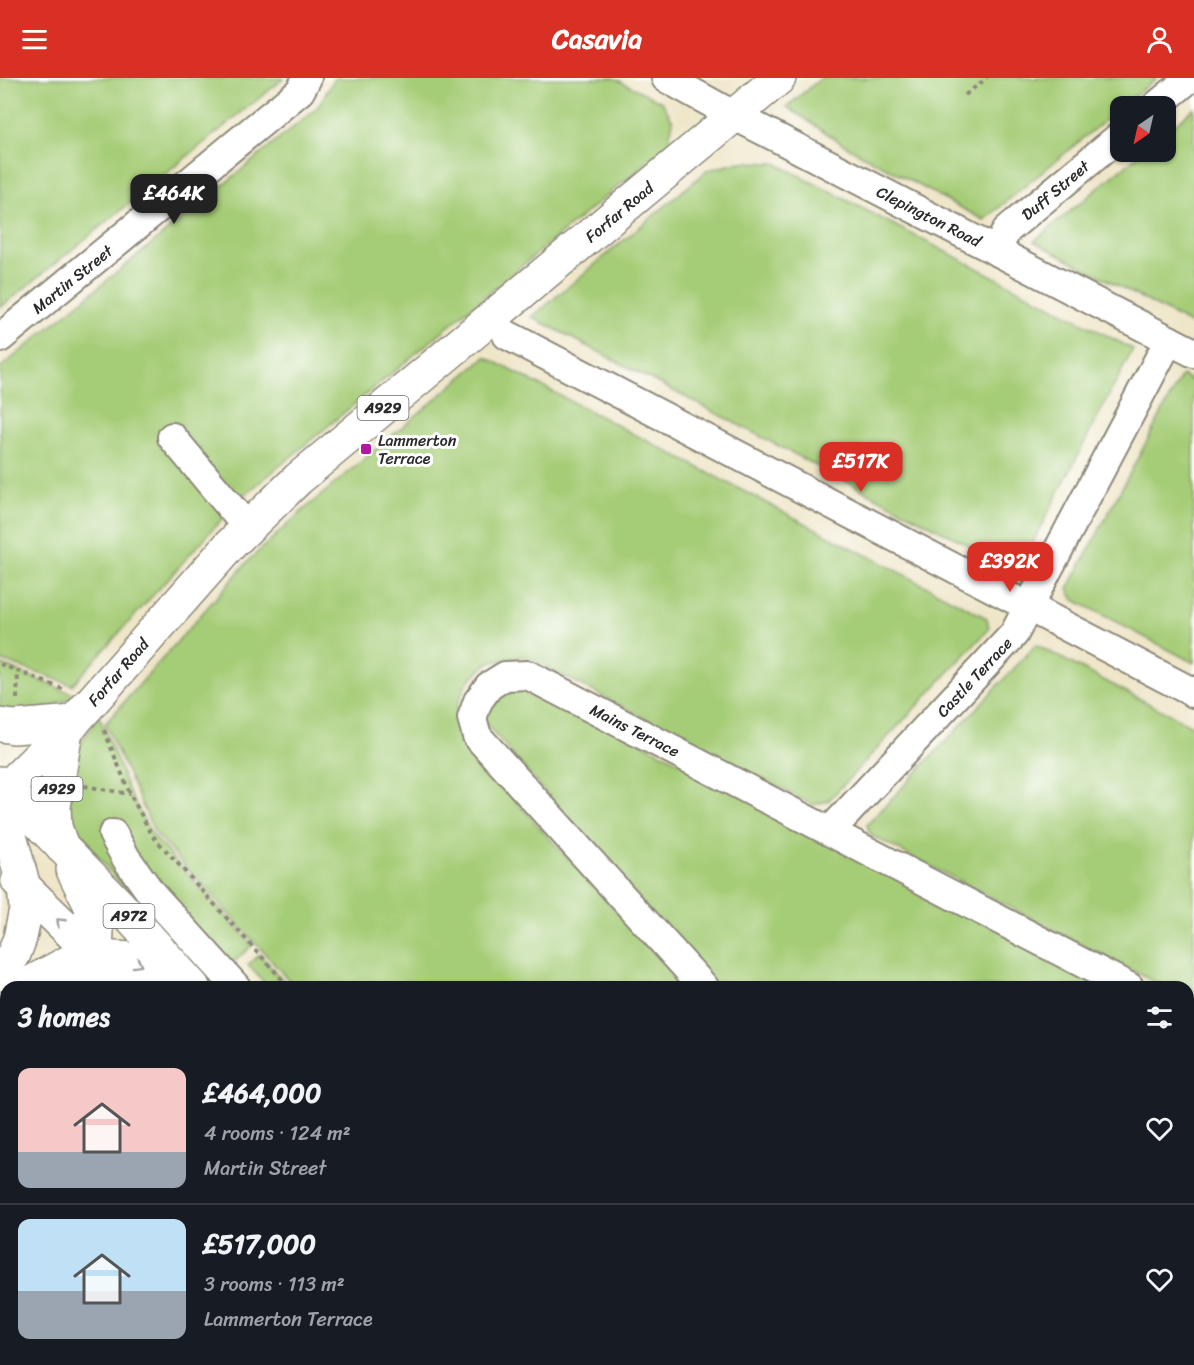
<!DOCTYPE html>
<meta charset="utf-8">
<style>
:root{--surface:#171b24;--page:#242831;--text:#f1f3f6;--muted:#9ea1a6;--line:#363941;--accent:#d93025}
body{margin:0;font-family:Sriracha,sans-serif;background:var(--page);color:var(--text);height:100vh;display:flex;flex-direction:column;font-size:22px;white-space:nowrap}
*{box-sizing:border-box;margin:0}
p{font-size:20px;color:var(--muted)}
.icon{flex:none;width:33px;height:33px;fill:none;stroke:currentColor;stroke-width:2;stroke-linecap:round;stroke-linejoin:round}
.map{position:relative;flex:1;overflow:hidden}
.side{position:absolute;left:0px;top:903px;width:1194px;height:384px;display:flex;flex-direction:column;background:var(--surface);border-radius:18px 18px 0 0;box-shadow:0 2px 4px #0004}
.side>*{flex:none}
.needle{width:39px;rotate:214deg}
.tools{position:absolute;left:1110px;top:18px;display:grid;gap:12px}
.tools a{display:grid;place-items:center;width:66px;height:66px;border-radius:12px;background:var(--surface);box-shadow:0 2px 4px #0004;font-size:30px}
.price{position:absolute;translate:-50% -51px;padding:0 14px;border-radius:12px;background:var(--accent);color:#fff;font-size:20px;line-height:39px;filter:drop-shadow(0 2px 3px #0008)}
.price::after{content:'';position:absolute;left:50%;top:36px;width:18px;height:14px;margin-left:-9px;background:inherit;clip-path:polygon(0 0,100% 0,50% 100%)}
.price.selected{background:#222;color:#fff}
ul{padding:0;list-style:none}
li{display:flex;align-items:center;gap:18px;height:150px;padding:0 18px}
li+li{border-top:2px solid var(--line)}
li span{display:grid;place-items:center;flex:none;width:168px;height:120px;border-radius:12px;color:#555}
li>.icon{margin-inline-start:auto}
span .icon{width:72px;height:72px;fill:#fffc;stroke-width:1}
li b{font-size:26px}
h2{display:flex;justify-content:space-between;align-items:center;height:72px;padding:0 18px;font-size:26px}
header{display:flex;justify-content:space-between;align-items:center;height:78px;padding:0 18px;background:var(--accent);color:#fff;font-size:27px;font-weight:700}
.map>svg:first-child{display:block}
.green{fill:#a5cc76;stroke:#687c50;stroke-width:1.5}
.lines{fill:none;stroke-linecap:round;stroke-linejoin:round}
.minor-casing{stroke:#8d887a;stroke-width:32}
.major-casing{stroke:#8d887a;stroke-width:36}
.highway-casing{stroke:#8d887a;stroke-width:36}
.path{stroke:#8d887a;stroke-width:4;stroke-dasharray:4.5 4.5;stroke-linecap:butt}
.minor{stroke:#fff;stroke-width:28}
.major{stroke:#fff;stroke-width:33}
.highway{stroke:#fff;stroke-width:33}
.oneway{stroke:#a0a0a0}
.poi-dot{fill:#b5179e;stroke:#fff;stroke-width:2}
.labels{text-anchor:middle;stroke-width:6;stroke-linejoin:round;paint-order:stroke}
.shield{fill:#fff;stroke:#6b6b6b;stroke-width:1.5}
.shield-label{font-size:15px;font-weight:bold;fill:#2b2b2b}
.street-label{font-size:16px;fill:#2b2b2b;stroke:#fff}
.poi-label{font-size:16px;fill:#2b2b2b;stroke:#fff;text-anchor:start}
</style>
<header><svg class="icon" aria-label="menu" viewBox="0 0 24 24"><path d="M4 6h16M4 12h16M4 18h16"/></svg>Casavia<svg class="icon" aria-label="person" viewBox="0 0 24 24"><circle cx="12" cy="8" r="4"/><path d="M4 21q1-7 8-7t8 7"/></svg></header>
<div class="map">
<svg width="1194" height="1287" viewBox="0 0 1194 1287">
<rect width="100%" height="100%" fill="#fff"/>
<filter id="ink" filterUnits="userSpaceOnUse"><feTurbulence type="fractalNoise" baseFrequency=".0167" numOctaves="2"/><feDisplacementMap in="SourceGraphic" scale="12" xChannelSelector="R" yChannelSelector="G"/><feConvolveMatrix kernelMatrix="1 2 1 2 8 2 1 2 1" color-interpolation-filters="sRGB"/></filter>
<filter id="wash" filterUnits="userSpaceOnUse"><feTurbulence type="fractalNoise" baseFrequency=".008" numOctaves="4" result="noise"/><feDisplacementMap in="SourceGraphic" scale="24" xChannelSelector="R" yChannelSelector="G"/><feGaussianBlur stdDeviation="1.35" result="paint"/><feColorMatrix in="noise" values="0 0 0 0 0 0 0 0 0 0 0 0 0 0 0 0 0 1.4 0 .05"/><feComposite in="paint" operator="in"/></filter>
<g filter="url(#wash)">
<rect width="100%" height="100%" fill="#efe6c9"/>
<!-- green -->
<g class="green">
<polygon points="0,0 284,0 0,230"/>
<polygon points="335,0 614,0 662,24 673,43 668,67 241,420 72,607 0,582 0,290 317,30"/>
<polygon points="821,0 1157,0 1122,28 1120,28 1120,30 984,142 851,71 787,29"/>
<polygon points="1194,30 1194,248 1034,163 1142,74 1166,74 1166,54"/>
<polygon points="741,84 775,85 1133,271 1018,493 532,239 708,92"/>
<polygon points="486,279 987,540 989,551 828,723 813,727 525,578 488,585 467,604 456,630 462,664 685,909 295,909 155,755 105,646 249,482 300,435"/>
<polygon points="1182,297 1194,304 1194,585 1074,522 1068,511"/>
<polygon points="1036,567 1194,649 1194,925 1188,922 1188,909 1164,909 870,757 867,747"/>
<polygon points="0,586 76,617 51,629 16,635 0,631"/>
<polygon points="525,604 1113,909 715,909 483,643 491,624 506,610"/>
<polygon points="99,638 130,716 152,757 252,867 228,890 221,909 212,909 93,774 71,739 68,706 78,669"/>
<polygon points="259,876 289,909 268,909 248,887"/>
<polygon points="1188,948 1194,951 1194,1215 1188,1222"/>
<polygon points="6,983 6,1281 423,1281 429,1287 0,1287 0,986"/>
<polygon points="487,1281 540,1281 546,1287 491,1287"/>
<polygon points="632,1281 1023,1281 1029,1287 637,1287"/>
<polygon points="1054,1281 1134,1281 1128,1287 1059,1287"/>
</g>
</g>
<g filter="url(#ink)">
<g class="lines">
<defs>
<g id="minor">
<polyline points="666,0 735,38 1194,275"/>
<polyline points="1156,28 1190,0"/>
<polyline points="996,173 1007,152 1120,58"/>
<polyline points="507,257 1194,615"/>
<polyline points="0,260 300,13 307,0"/>
<polyline points="172,359 247,449"/>
<polyline points="830,753 1014,556 1169,262"/>
<polyline points="113,756 126,780 151,815 236,909"/>
<polyline points="704,909 477,658 472,640 478,623 489,608 505,598 528,597 1129,909"/>
<polyline points="1188,940 1194,943"/>
<polyline points="1188,1256 1194,1250"/>
<polyline points="603,1281 608,1287"/>
<polyline points="1040,1281 1046,1287"/>
<polyline points="1160,1287 1165,1281"/>
</g>
<g id="major">
<polyline points="0,647 14,649 74,644"/>
<polyline points="0,715 6,711 66,652 88,628 230,467 298,401 779,0"/>
<polyline points="62,769 55,749 54,729 66,652"/>
</g>
<g id="highway">
<polyline points="0,705 119,827 193,909"/>
<polyline points="73,792 90,826 97,852 96,879 91,897 79,909"/>
<polyline points="18,803 96,879 123,909"/>
<polyline points="0,896 14,876 20,860 26,831 24,809 2,729 6,711"/>
<polyline points="23,909 69,884 96,879 132,881 176,909"/>
<polyline points="0,969 6,965"/>
<polyline points="463,1281 468,1287"/>
<polyline points="559,1281 565,1287"/>
</g>
</defs>
<!-- minor casing -->
<use href="#minor" class="minor-casing"/>
<!-- major casing -->
<use href="#major" class="major-casing"/>
<!-- highway casing -->
<use href="#highway" class="highway-casing"/>
<!-- path -->
<g class="path">
<polyline points="965,17 987,0"/>
<polyline points="0,586 65,612"/>
<polyline points="17,621 18,593"/>
<polyline points="104,652 130,716 152,757 289,909"/>
<polyline points="84,708 130,716"/>
<polyline points="0,1090 6,1089"/>
<polyline points="403,1281 409,1287"/>
</g>
<!-- minor -->
<use href="#minor" class="minor"/>
<!-- major -->
<use href="#major" class="major"/>
<!-- highway -->
<use href="#highway" class="highway"/>
</g>
<!-- one-way arrows -->
<defs><path id="oneway-chevron" d="M-2-3.5L2.5 0L-2 3.5" fill="none" stroke-width="1.6" stroke-linecap="round" stroke-linejoin="round" transform="scale(1.5)"/></defs>
<g class="oneway">
<use href="#oneway-chevron" transform="translate(60 844) rotate(-136)"/>
<use href="#oneway-chevron" transform="translate(138 886) rotate(29)"/>
</g>
</g>
<!-- markers -->
<rect class="poi-dot" x="360" y="365" width="12" height="12" rx="3"/>
<g class="labels">
<!-- shield labels -->
<g class="shield">
<rect x="357.5" y="318" width="51" height="24" rx="4.5"/>
<rect x="31.5" y="699" width="51" height="24" rx="4.5"/>
<rect x="103.5" y="826" width="51" height="24" rx="4.5"/>
</g>
<g class="shield-label">
<text x="383" y="335">A929</text>
<text x="57" y="716">A929</text>
<text x="129" y="843">A972</text>
</g>
<!-- street labels -->
<g class="street-label">
<text transform="translate(1055 112) rotate(-40)" y="6">Duff Street</text>
<text transform="translate(619 134) rotate(-40)" y="6">Forfar Road</text>
<text transform="translate(929 138) rotate(27)" y="6">Clepington Road</text>
<text transform="translate(72 201) rotate(-39)" y="6">Martin Street</text>
<text transform="translate(118 594) rotate(-49)" y="6">Forfar Road</text>
<text transform="translate(974 599) rotate(-47)" y="6">Castle Terrace</text>
<text transform="translate(635 652) rotate(27)" y="6">Mains Terrace</text>
</g>
<!-- poi labels -->
<g class="poi-label">
<text x="378" y="368">Lammerton<tspan x="378" dy="18">Terrace</tspan></text>
</g>
</g>
</svg>
<div class="tools">
<a><svg class="needle" viewBox="-14 -14 28 28"><path d="M0-13l5 13h-10z" fill="#e53935"/><path d="M0 13l5-13h-10z" fill="#9ea1a6"/></svg></a>
</div>
<b class="price selected" style="left:174px;top:147px">£464K</b>
<b class="price" style="left:861px;top:415px">£517K</b>
<b class="price" style="left:1010px;top:515px">£392K</b>
<section class="side">
<h2>3 homes<svg class="icon" aria-label="filters" viewBox="0 0 24 24"><path d="M4 7h16M4 17h16"/><circle cx="9" cy="7" r="2"/><circle cx="15" cy="17" r="2"/></svg></h2>
<ul>
<li><span style="background:linear-gradient(#f6c9c9 70%,#9aa5b1 0)"><svg class="icon" aria-label="home" viewBox="0 0 24 24"><path d="M3 11l9-7 9 7M6 9v11h12V9"/></svg></span><div><b>£464,000</b><p>4 rooms · 124 m²</p><p>Martin Street</p></div><svg class="icon" aria-label="heart" viewBox="0 0 24 24"><path d="M12 20l-8-8c-3-5 5-10 8-4 3-6 11-1 8 4z"/></svg></li>
<li><span style="background:linear-gradient(#bfe0f5 60%,#9aa5b1 0)"><svg class="icon" aria-label="home" viewBox="0 0 24 24"><path d="M3 11l9-7 9 7M6 9v11h12V9"/></svg></span><div><b>£517,000</b><p>3 rooms · 113 m²</p><p>Lammerton Terrace</p></div><svg class="icon" aria-label="heart" viewBox="0 0 24 24"><path d="M12 20l-8-8c-3-5 5-10 8-4 3-6 11-1 8 4z"/></svg></li>
</ul>
</section>
</div>
